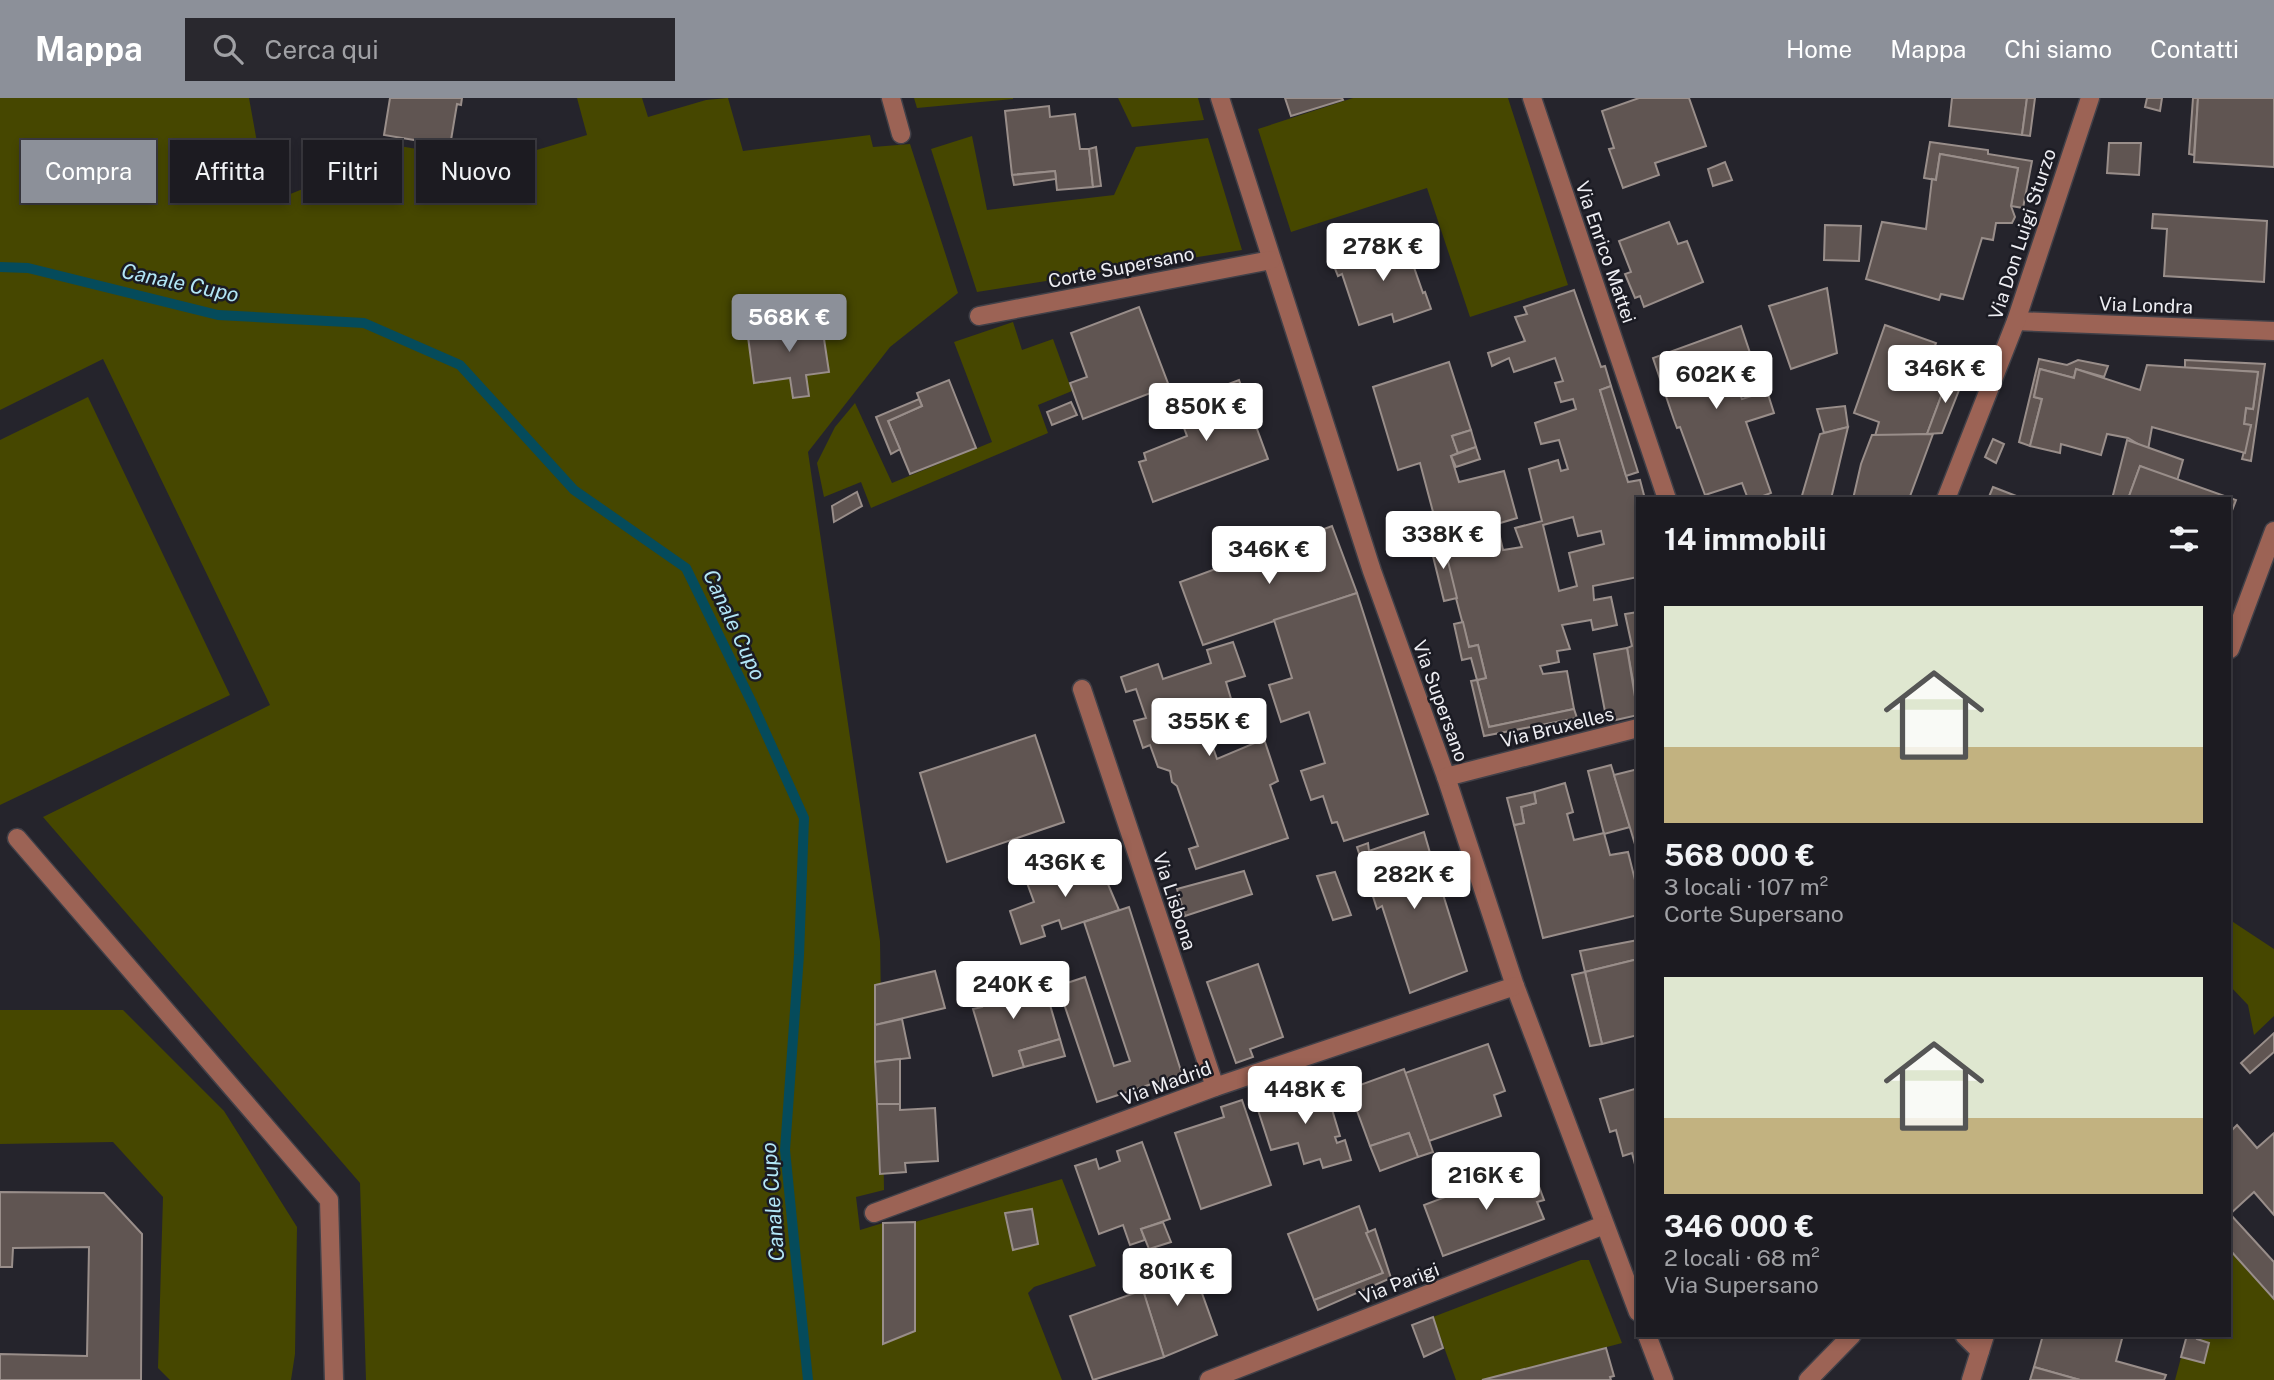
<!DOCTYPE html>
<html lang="it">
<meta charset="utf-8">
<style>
:root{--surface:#1c1b21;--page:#29282e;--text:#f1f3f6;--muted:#a0a1a5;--line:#3a393f;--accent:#8c9099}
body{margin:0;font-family:"Public Sans",sans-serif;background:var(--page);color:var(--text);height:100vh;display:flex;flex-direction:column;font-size:26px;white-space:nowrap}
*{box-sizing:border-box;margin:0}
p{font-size:23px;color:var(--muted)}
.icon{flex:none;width:38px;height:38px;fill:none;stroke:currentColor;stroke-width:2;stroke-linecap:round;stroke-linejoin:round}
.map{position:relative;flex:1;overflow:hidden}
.side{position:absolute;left:1636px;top:399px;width:595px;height:840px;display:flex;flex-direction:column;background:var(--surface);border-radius:0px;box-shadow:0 4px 10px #0003,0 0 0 2px var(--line)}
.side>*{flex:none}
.hud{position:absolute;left:21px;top:42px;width:665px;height:63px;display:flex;gap:14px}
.price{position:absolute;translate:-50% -60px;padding:0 16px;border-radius:7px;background:#fff;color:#222;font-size:23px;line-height:46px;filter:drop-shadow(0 2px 4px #0008)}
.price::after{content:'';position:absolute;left:50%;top:42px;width:21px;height:16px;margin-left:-10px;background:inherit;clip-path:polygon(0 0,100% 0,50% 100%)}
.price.on{background:var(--accent);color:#fff}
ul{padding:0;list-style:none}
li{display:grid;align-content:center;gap:14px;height:371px;padding:0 28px}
li span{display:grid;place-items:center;height:217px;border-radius:0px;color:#555}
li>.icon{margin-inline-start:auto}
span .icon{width:126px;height:126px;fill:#fffc;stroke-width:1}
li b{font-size:30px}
h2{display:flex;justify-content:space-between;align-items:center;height:84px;padding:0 28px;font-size:30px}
.pill{padding:0 24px;border-radius:0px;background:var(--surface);box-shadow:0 4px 10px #0003,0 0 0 2px var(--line);font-size:24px;line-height:63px}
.pill.on{background:var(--accent);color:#fff}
header{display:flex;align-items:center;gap:42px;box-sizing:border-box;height:98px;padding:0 35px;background:var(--accent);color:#fff}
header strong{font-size:33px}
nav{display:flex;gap:38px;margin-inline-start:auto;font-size:24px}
.search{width:490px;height:63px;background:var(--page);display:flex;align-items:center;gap:18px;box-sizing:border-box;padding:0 24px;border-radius:0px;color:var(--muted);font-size:26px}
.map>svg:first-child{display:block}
.green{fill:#464700}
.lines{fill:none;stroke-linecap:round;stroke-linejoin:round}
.stream{stroke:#054b5b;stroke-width:10}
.building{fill:#605552;stroke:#998e8a;stroke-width:2;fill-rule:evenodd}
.minor-casing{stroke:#414048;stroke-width:21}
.minor{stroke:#9c6355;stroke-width:18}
.labels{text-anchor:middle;stroke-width:5;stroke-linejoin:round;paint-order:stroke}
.street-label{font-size:19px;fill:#eeeef3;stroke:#1b1b23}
.water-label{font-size:21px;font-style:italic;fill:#b2e6f6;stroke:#1b1b23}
</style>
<header>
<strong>Mappa</strong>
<div class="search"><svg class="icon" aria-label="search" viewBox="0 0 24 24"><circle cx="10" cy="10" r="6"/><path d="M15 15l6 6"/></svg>Cerca qui</div>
<nav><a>Home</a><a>Mappa</a><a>Chi siamo</a><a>Contatti</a></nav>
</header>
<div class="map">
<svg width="2274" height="1282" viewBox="0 0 2274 1282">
<rect width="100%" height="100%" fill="#25242c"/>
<!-- green -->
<g class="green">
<polygon points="0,0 249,0 268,105 335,78 370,43 458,58 456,76 587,37 577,0 642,0 648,19 706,2 728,0 743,53 870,37 873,49 910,46 958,195 890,249 808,354 880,843 884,1092 856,1099 860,1132 883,1125 884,1246 915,1233 915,1124 1062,1081 1096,1168 1034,1189 1028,1195 1062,1282 366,1282 360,1085 43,719 270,607 103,261 0,312"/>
<polygon points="914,0 1013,0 1013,1 917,10"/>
<polygon points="1118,0 1198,0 1204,22 1132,29"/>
<polygon points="1353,0 1508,0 1568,187 1470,219 1427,90 1291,134 1258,31"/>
<polygon points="972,38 987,112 1114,97 1136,49 1208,40 1242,152 977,194 931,51"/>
<polygon points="1013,224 1022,252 1053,241 1072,293 1038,307 1048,335 871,410 861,384 824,399 817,365 835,329 855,305 892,385 992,344 954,244"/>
<polygon points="88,299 230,597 0,707 0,342"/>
<polygon points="2230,822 2274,851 2274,918 2254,937 2248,907 2230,888"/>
<polygon points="0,912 123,912 224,1013 297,1129 295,1256 291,1282 170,1282 158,1270 163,1099 113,1044 0,1046"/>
<polygon points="2230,1152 2274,1201 2274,1282 2175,1282 2187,1237 2230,1237"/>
<polygon points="1581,1162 1589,1162 1622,1245 1483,1282 1456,1282 1433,1219"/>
</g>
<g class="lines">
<!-- stream -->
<polyline class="stream" points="0,169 28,170 218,217 364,225 460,267 574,392 686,470 753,607 804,720 799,857 785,1052 808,1282"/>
</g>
<!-- building -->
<g class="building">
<polygon points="390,0 462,0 461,7 457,6 450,48 384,37"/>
<polygon points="1285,0 1342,0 1343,2 1291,18"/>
<polygon points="1639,0 1689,0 1706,48 1655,65 1659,77 1623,90 1609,51 1614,50 1602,13"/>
<polygon points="1952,0 2027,0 2022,37 1949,28"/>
<polygon points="2027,0 2035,0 2030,38 2022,37"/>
<polygon points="2147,0 2162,0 2160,13 2145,9"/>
<polygon points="2193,0 2198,0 2194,57 2189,56"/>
<polygon points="2198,0 2274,0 2274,69 2194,64"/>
<polygon points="1049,8 1050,19 1075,16 1080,51 1089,51 1093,89 1057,92 1055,73 1012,77 1005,13"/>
<polygon points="1930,44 1988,52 1988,56 2032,63 2023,110 2011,108 2018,70 1940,56 1936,82 1924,80"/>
<polygon points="2109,45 2141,45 2139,77 2107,75"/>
<polygon points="1096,49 1101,88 1093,89 1089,51"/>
<polygon points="1940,56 2018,70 2011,108 2015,119 2012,125 1996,125 1993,142 1982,140 1963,201 1941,196 1939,202 1866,181 1882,124 1926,131 1932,81 1936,82"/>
<polygon points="1725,64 1732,82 1713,88 1708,71"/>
<polygon points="1055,73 1056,81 1014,87 1012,77"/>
<polygon points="2153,116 2267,123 2264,184 2164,178 2167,131 2152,130"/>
<polygon points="1669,124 1678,146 1687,143 1703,184 1644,209 1640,198 1635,200 1625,176 1631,174 1619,143"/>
<polygon points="1825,127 1861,128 1859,163 1824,162"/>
<polygon points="1403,138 1423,195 1425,194 1431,211 1394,224 1392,216 1359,227 1342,176 1338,178 1332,163 1369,150 1371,156 1384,151 1382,145"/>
<polygon points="1827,190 1837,255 1791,271 1769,208"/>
<path d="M1574 192 1601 269 1605 268 1611 288 1600 292 1628 384 1640 382 1645 401H1638V479L1593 488 1594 502 1611 499 1617 527 1593 532 1591 522 1562 527 1570 551 1557 553 1559 564 1540 568 1543 576 1567 573 1574 611 1489 629 1477 582 1486 580 1478 547 1469 549 1420 365 1398 372 1373 289 1449 264 1471 332 1452 338 1458 355 1451 358 1459 384 1504 373 1517 420 1497 426 1503 452 1522 449 1515 430 1542 423 1529 371 1558 362 1561 373 1568 371 1559 342 1541 346 1535 325 1576 311 1573 301 1561 304 1555 285 1563 283 1555 260 1514 274 1509 260 1492 268 1488 255 1525 243 1515 219 1527 216 1524 209ZM1573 419 1578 438 1601 433 1604 446 1569 455 1577 488 1559 493 1543 427Z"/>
<polygon points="1139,209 1169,288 1083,321 1070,285 1087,279 1071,235"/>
<polygon points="821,221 829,274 806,277 809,298 793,300 790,280 754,285 747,231"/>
<polygon points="1885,227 1936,245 1926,270 1949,277 1927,336 1875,338 1879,324 1854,315"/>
<polygon points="1741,228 1750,255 1738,260 1745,281 1735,284 1742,301 1767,293 1774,315 1746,324 1771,395 1755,401 1748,401 1742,385 1705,397 1680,329 1677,330 1674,322 1653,260"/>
<polygon points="2039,261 2067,267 2078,262 2108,268 2104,279 2076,271 2074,280 2040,271 2034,299 2042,301 2030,348 2019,344"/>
<polygon points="2185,262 2265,266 2251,363 2242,361 2251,327 2244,326 2246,310 2253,311 2258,274 2185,270"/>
<polygon points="2147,267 2258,274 2253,311 2246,310 2244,326 2251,327 2245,355 2152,329 2148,352 2128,340 2107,336 2101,357 2061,346 2060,355 2030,348 2042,301 2034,299 2040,271 2074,280 2076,271 2140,292"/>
<polygon points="1949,277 1963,282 1942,335 1927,336"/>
<polygon points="949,282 976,350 910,376 888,323 922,308 917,295"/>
<polygon points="1239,282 1268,361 1153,404 1139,364 1146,362 1144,355 1187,338 1175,306"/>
<polygon points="1611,288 1638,374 1626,378 1600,292"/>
<polygon points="919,301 922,308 888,323 900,351 891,356 876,319"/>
<polygon points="1071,304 1077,317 1052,327 1047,314"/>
<polygon points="1845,308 1848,329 1824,335 1817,311"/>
<polygon points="1848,329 1831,401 1801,401 1820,336"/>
<polygon points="1471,332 1476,349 1458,355 1452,338"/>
<polygon points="1933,336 1909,401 1853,401 1861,366 1872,337"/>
<polygon points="1993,341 2004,346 1996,365 1985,359"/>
<polygon points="2127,342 2183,362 2177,383 2140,368 2128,401 2112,401"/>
<polygon points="1476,349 1480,361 1456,369 1451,358"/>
<polygon points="2140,368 2236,402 2230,418 2230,401 2128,401"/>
<polygon points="1993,389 2024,401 1988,401"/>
<polygon points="857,394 862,408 834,424 832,408"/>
<polygon points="1332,428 1357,495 1203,547 1180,484"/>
<polygon points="1443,443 1457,500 1444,503 1430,446"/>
<polygon points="1357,495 1428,716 1344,743 1337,724 1332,725 1323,698 1311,702 1301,673 1325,665 1309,614 1281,624 1269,587 1292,580 1274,522"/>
<polygon points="1638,514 1638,610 1627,550 1632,548 1625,516"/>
<polygon points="1463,524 1469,549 1478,547 1486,580 1477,582 1471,560 1462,562 1454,526"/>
<polygon points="1233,544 1245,578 1226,584 1232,604 1216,609 1221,625 1234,621 1238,631 1210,641 1217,661 1264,641 1278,683 1270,687 1288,740 1196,771 1189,751 1198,748 1177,688 1172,684 1170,673 1158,669 1150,647 1143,650 1134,623 1146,620 1136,591 1126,594 1121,579 1158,566 1163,581 1211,565 1207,552"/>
<polygon points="1627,550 1638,617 1607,624 1594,556"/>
<polygon points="1477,582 1489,629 1574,611 1577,620 1484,638 1471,583"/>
<polygon points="1035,637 1064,724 947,764 920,675"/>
<polygon points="1611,667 1630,729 1604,736 1588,673"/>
<polygon points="1638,671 1638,753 1637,753 1614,677"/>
<polygon points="1565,685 1573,714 1567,716 1574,742 1604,735 1610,757 1628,754 1638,794 1638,817 1543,840 1514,727 1524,725 1521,709 1536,705 1534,694"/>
<polygon points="1534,694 1536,705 1521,709 1524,725 1514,727 1507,700"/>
<polygon points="1424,734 1432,762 1424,765 1430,793 1441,790 1467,873 1410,895 1382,808 1377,811 1357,749 1368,745 1369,753"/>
<polygon points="1096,758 1119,812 1062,831 1059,822 1042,828 1045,838 1021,846 1010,813 1034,804 1026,782"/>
<polygon points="1244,773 1252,796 1185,818 1177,791"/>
<polygon points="1335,774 1351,817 1333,822 1317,778"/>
<polygon points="1129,809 1182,976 1097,1004 1058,888 1085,879 1114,968 1130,963 1084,824"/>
<polygon points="1638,842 1638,861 1585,874 1580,853"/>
<polygon points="1638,861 1638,937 1602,946 1585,874"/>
<polygon points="1258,866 1283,939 1250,951 1253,959 1236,965 1207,884"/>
<polygon points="935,873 945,910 875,927 875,887"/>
<polygon points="1585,874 1602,946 1590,948 1572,877"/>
<polygon points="1014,876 1018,890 1043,883 1060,941 1019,953 1024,969 993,978 973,911 982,909 976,888"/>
<polygon points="902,921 910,960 875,964 875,927"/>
<polygon points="2274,935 2274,954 2250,975 2241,965"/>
<polygon points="1060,941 1065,958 1024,969 1019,953"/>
<polygon points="1488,946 1505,993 1494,997 1501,1018 1429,1043 1405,975"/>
<polygon points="900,961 900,1006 877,1006 875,964"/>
<polygon points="1404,971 1433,1054 1418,1059 1409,1035 1370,1048 1349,991"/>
<polygon points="1324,985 1340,1038 1335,1039 1337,1045 1345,1042 1351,1062 1323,1070 1320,1061 1304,1066 1298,1045 1271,1052 1256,1006"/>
<polygon points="1638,990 1638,1078 1632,1055 1623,1058 1616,1032 1610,1034 1600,1001"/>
<polygon points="1242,1002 1271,1087 1201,1111 1175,1035 1224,1019 1221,1009"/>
<polygon points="877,1006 900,1006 900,1012 935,1010 938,1063 905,1065 906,1074 880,1076"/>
<polygon points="2237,1027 2257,1050 2274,1035 2274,1117 2254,1094 2230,1116 2274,1164 2274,1201 2230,1152 2230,1034"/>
<polygon points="1409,1035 1418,1059 1380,1073 1370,1048"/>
<polygon points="1142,1044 1170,1121 1141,1131 1145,1142 1130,1147 1123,1127 1099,1136 1075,1068 1096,1061 1099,1071 1120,1063 1117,1053"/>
<polygon points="1531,1067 1544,1102 1537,1104 1544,1121 1443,1158 1424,1107 1474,1088 1477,1095 1510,1082 1507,1076"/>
<polygon points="0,1094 104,1095 142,1136 141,1282 0,1282 0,1256 87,1258 89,1149 13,1150 12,1169 0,1169"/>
<polygon points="1359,1108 1383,1175 1314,1202 1288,1136"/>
<polygon points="1032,1111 1038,1146 1013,1152 1005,1115"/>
<polygon points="915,1124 915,1233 883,1246 883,1125"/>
<polygon points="1163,1124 1171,1144 1149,1151 1141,1131"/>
<polygon points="1375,1131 1391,1180 1318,1212 1314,1202 1383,1175 1366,1135"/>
<polygon points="1190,1162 1217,1237 1164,1259 1139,1180"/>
<polygon points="1143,1192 1164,1259 1093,1282 1070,1218"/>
<polygon points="1433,1219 1443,1250 1424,1259 1412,1227"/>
<polygon points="2043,1237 2123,1237 2116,1263 2166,1277 2164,1282 2080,1282 2034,1269"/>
<polygon points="2187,1237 2198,1237 2197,1241 2209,1245 2204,1265 2181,1259"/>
<polygon points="1606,1250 1614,1278 1610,1279 1611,1282 1482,1282"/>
<polygon points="2034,1269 2080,1282 2030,1282"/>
</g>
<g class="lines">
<defs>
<g id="minor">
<polyline points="891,0 901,36"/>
<polyline points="1220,0 1372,473 1446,679 1515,888 1638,1214"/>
<polyline points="1532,0 1667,401"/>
<polyline points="979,218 1271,162"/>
<polyline points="2016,223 2274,233"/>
<polyline points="1946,401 2016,223 2090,0"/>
<polyline points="2230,551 2274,433"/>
<polyline points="1082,591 1215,989"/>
<polyline points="1446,679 1638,630"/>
<polyline points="17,740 329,1102 334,1282"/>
<polyline points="874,1115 1215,989 1515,888"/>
<polyline points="1647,1237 1664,1282"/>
<polyline points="1964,1237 1980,1253"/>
<polyline points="1209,1282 1604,1127"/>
<polyline points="1808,1282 1852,1237"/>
<polyline points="1971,1282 1985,1237"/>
</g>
</defs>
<!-- minor casing -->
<use href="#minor" class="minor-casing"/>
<!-- minor -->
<use href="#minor" class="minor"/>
</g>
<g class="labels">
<!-- street labels -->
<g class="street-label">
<text transform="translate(2022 136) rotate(-72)" y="7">Via Don Luigi Sturzo</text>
<text transform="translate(1606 154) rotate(71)" y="7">Via Enrico Mattei</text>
<text transform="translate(1121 169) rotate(-11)" y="7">Corte Supersano</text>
<text transform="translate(2146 207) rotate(2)" y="7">Via Londra</text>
<text transform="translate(1441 603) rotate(70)" y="7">Via Supersano</text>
<text transform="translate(1557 629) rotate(-14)" y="7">Via Bruxelles</text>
<text transform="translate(1175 803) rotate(72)" y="7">Via Lisbona</text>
<text transform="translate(1166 985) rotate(-20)" y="7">Via Madrid</text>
<text transform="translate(1399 1185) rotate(-21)" y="7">Via Parigi</text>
</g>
<!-- water labels -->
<g class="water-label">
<text transform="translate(180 185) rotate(12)" y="7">Canale Cupo</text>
<text transform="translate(734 527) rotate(65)" y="7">Canale Cupo</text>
<text transform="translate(773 1104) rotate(-94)" y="7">Canale Cupo</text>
</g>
</g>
</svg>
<b class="price" style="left:1383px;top:185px">278K €</b>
<b class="price on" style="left:789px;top:256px">568K €</b>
<b class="price" style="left:1945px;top:307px">346K €</b>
<b class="price" style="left:1716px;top:313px">602K €</b>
<b class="price" style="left:1206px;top:345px">850K €</b>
<b class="price" style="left:1443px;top:473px">338K €</b>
<b class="price" style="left:1269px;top:488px">346K €</b>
<b class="price" style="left:1209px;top:660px">355K €</b>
<b class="price" style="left:1065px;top:801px">436K €</b>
<b class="price" style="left:1414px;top:813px">282K €</b>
<b class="price" style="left:1013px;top:923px">240K €</b>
<b class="price" style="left:1305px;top:1028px">448K €</b>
<b class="price" style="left:1486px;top:1114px">216K €</b>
<b class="price" style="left:1177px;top:1210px">801K €</b>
<div class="hud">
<a class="pill on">Compra</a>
<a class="pill">Affitta</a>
<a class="pill">Filtri</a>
<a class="pill">Nuovo</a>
</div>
<section class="side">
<h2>14 immobili<svg class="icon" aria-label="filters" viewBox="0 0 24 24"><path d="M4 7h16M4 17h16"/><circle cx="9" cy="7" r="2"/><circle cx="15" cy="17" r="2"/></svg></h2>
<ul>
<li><span style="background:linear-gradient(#dfe7d0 65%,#c2b280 0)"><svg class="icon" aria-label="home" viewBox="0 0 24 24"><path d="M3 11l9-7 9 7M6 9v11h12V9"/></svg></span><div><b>568 000 €</b><p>3 locali · 107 m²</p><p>Corte Supersano</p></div></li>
<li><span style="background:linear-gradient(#dfe7d0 65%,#c2b280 0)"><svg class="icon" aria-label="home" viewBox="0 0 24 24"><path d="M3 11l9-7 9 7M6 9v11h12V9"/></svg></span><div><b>346 000 €</b><p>2 locali · 68 m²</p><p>Via Supersano</p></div></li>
</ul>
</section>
</div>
